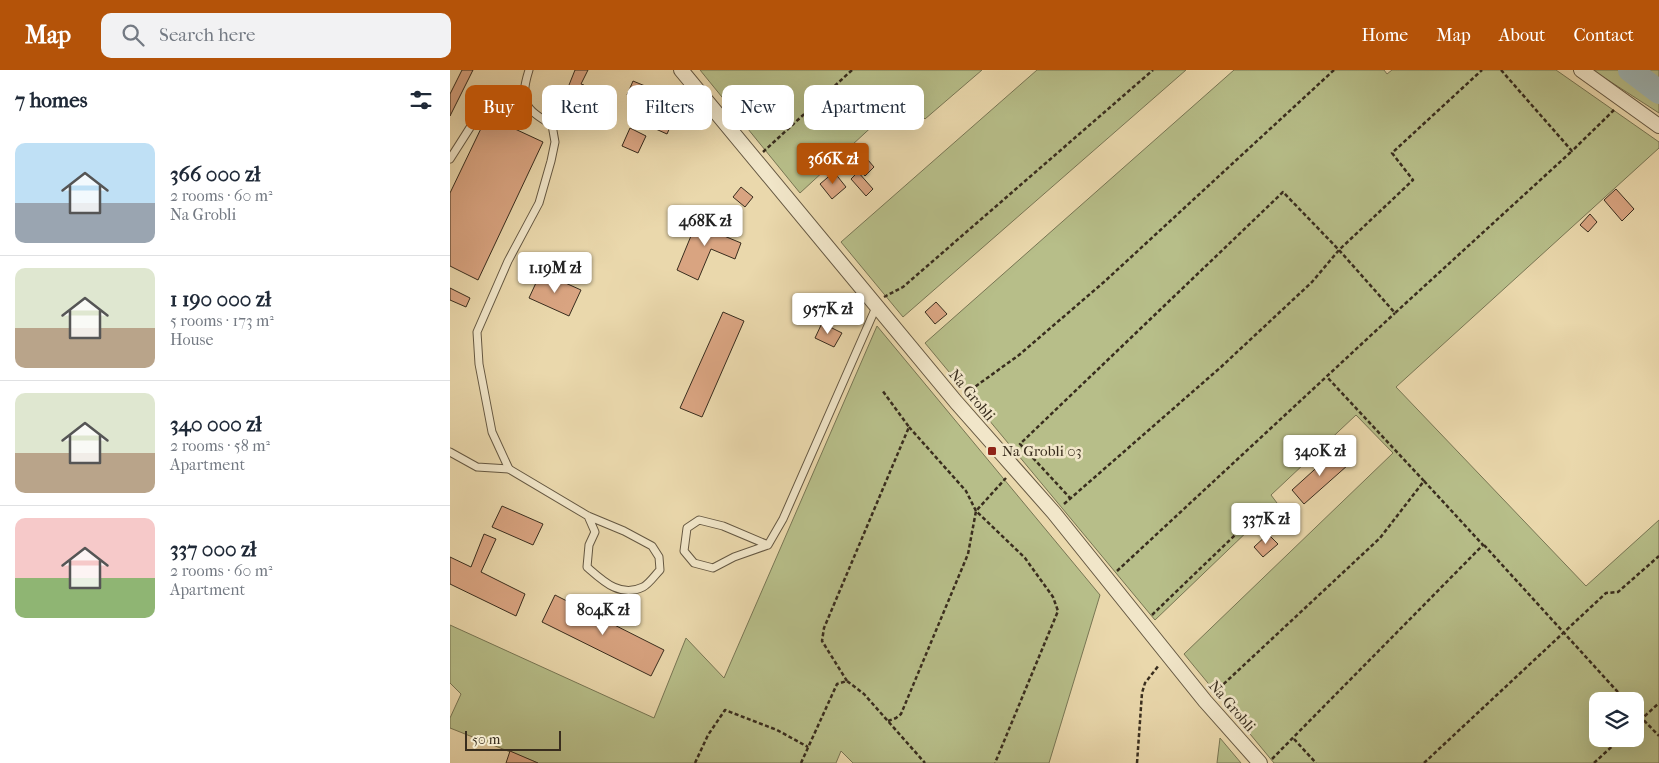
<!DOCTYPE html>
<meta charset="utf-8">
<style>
:root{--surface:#fff;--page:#f2f2f3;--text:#1f2937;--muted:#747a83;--line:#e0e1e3;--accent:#b45309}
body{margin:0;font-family:"IM FELL French Canon",serif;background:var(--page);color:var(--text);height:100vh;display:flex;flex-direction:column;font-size:19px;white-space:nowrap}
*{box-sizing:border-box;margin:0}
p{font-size:16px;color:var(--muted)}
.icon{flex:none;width:28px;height:28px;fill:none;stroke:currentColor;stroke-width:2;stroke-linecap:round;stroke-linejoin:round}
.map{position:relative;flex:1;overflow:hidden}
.side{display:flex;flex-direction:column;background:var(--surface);width:450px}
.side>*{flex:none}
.top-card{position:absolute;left:15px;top:15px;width:475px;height:45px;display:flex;gap:10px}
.controls{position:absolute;left:1139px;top:622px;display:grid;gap:10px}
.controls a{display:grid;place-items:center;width:55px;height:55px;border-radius:10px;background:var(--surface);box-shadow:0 5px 20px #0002;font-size:25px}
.scale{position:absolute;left:15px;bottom:12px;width:96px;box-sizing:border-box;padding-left:5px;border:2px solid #392d1e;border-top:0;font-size:14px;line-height:18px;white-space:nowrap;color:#392d1e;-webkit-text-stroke:4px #f1e6c9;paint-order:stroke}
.price{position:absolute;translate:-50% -42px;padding:0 11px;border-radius:5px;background:#fff;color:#222;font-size:16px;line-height:32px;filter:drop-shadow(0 1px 2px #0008)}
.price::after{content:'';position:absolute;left:50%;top:30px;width:15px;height:11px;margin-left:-8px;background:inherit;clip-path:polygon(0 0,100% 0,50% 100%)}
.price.current{background:var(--accent);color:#fff}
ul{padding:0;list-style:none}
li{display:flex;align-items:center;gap:15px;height:125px;padding:0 15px}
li+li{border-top:1px solid var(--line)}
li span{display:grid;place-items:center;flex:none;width:140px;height:100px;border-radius:10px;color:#555}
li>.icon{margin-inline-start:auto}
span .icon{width:60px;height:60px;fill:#fffc;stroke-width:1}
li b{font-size:21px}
h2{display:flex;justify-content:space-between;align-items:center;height:60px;padding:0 15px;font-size:21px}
.chip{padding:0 18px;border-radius:10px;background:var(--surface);box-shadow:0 5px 20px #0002;font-size:18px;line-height:45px}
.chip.current{background:var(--accent);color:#fff}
header{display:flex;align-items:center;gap:30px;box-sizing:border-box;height:70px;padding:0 25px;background:var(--accent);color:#fff}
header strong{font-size:24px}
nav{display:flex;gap:28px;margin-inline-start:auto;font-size:18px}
.search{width:350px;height:45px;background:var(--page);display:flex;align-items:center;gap:12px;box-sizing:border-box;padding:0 18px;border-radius:10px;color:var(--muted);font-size:19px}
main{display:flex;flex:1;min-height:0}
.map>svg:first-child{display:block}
.green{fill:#b7be89;stroke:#787654;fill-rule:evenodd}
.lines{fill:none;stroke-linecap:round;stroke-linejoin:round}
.river{stroke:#9eb6b6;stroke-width:24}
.building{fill:#d9a481;stroke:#392d1e}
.lane-casing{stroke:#655842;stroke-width:9}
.street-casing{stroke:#655842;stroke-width:16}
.path{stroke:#392d1e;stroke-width:2.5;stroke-dasharray:4 2.5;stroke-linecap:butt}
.lane{stroke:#f1e6c9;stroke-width:7}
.street{stroke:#f1e6c9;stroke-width:14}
.poi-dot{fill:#8f2418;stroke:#f1e6c9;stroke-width:2}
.labels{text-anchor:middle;stroke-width:5;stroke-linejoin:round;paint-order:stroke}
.street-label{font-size:15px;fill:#392d1e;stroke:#f1e6c9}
.poi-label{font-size:15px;fill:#392d1e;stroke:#f1e6c9;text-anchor:start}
</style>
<header>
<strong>Map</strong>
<div class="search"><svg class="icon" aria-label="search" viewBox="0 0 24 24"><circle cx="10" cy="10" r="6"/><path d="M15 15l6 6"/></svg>Search here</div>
<nav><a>Home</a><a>Map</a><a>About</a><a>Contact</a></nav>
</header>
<main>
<section class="side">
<h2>7 homes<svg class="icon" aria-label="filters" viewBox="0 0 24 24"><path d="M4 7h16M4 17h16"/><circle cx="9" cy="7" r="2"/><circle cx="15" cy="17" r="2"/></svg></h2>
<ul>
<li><span style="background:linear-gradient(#bfe0f5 60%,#9aa5b1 0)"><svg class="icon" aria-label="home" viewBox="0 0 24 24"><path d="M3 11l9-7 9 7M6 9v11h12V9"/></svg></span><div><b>366 000 zł</b><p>2 rooms · 60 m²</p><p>Na Grobli</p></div></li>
<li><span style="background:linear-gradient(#dfe7d0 60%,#b9a48a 0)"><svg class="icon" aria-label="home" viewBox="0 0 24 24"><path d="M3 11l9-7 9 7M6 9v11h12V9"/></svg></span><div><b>1 190 000 zł</b><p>5 rooms · 173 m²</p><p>House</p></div></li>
<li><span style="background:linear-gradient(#dfe7d0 60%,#b9a48a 0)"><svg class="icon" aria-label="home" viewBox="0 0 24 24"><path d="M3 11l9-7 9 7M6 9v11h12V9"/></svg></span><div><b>340 000 zł</b><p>2 rooms · 58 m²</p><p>Apartment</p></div></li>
<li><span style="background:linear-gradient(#f6c9c9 60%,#8fb573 0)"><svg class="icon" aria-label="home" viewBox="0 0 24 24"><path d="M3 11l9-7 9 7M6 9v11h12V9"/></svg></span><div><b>337 000 zł</b><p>2 rooms · 60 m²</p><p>Apartment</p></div></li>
</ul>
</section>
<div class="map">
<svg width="1209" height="693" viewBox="0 0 1209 693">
<rect width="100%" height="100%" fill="#ead8ac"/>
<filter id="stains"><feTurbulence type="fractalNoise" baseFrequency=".004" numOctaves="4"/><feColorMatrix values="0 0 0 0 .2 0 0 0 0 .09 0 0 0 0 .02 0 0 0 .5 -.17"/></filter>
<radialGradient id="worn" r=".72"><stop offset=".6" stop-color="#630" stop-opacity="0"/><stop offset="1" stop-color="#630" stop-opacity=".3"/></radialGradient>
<!-- green -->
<g class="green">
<polygon points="250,0 532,0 475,49 454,27 350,123"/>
<polygon points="587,0 736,0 453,247 391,172"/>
<path d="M784 0H934L937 4 942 0H1106L1209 72V78L946 317 1136 516 1209 450V693H824L734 584 943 383 906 345 821 425 827 433 705 550 475 273ZM1148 631H1185V669H1148Z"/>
<polygon points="1143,0 1209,0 1209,43 1147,3"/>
<polygon points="427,256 650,525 599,693 403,693 391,681 386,693 88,693 0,658 0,648 11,624 0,613 0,555 204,648 236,568 274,608"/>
<polygon points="770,668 791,693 767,693"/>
</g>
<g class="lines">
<!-- river -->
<polyline class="river" points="1180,0 1209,22"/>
</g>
<!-- building -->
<g class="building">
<polygon points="12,0 23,0 0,46 0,24"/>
<polygon points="125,0 138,0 131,14 134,15 118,50 107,45"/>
<polygon points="183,11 200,18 194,32 177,25"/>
<polygon points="207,38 225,46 217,64 199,56"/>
<polygon points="37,46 93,72 28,210 0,196 0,123"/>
<polygon points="180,58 196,66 188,83 172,76"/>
<polygon points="405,75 424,97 415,106 396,82"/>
<polygon points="384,102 396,117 382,129 370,114"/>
<polygon points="408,102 423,119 416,126 401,109"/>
<polygon points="291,117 303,127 295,137 283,127"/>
<polygon points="1166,119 1184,139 1172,151 1154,130"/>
<polygon points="250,144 271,154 267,163 291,173 285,189 261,179 248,210 227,200"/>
<polygon points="1140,144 1147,152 1138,162 1130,155"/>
<polygon points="91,202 131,220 119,246 79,228"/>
<polygon points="0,218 20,228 16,237 0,230"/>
<polygon points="486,232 497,244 485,254 475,242"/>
<polygon points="273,242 294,251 252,347 230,338"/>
<polygon points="372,253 392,263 384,277 365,268"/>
<polygon points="885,381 898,395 854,434 842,420"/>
<polygon points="52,436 93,454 83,475 42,457"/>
<polygon points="34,464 46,469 31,502 75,524 66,546 0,514 0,487 21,497"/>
<polygon points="818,464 828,474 813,487 804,477"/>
<polygon points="105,525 214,580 201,606 92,552"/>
<polygon points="60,681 88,693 56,693"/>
</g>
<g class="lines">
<defs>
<g id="lane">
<path d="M79 0C69 32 74 38 102 55L105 72 101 91 89 133 58 191 27 262 29 294 42 362 59 399 138 446 174 461 202 476 209 487 210 500C205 505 199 514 193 517 170 528 153 511 137 497L139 475 145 462 138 446"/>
<polyline points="0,89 28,45 46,31 73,21"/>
<polyline points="0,382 27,397 59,399"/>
<polyline points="318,475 273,456 249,450 237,458 234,481 244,493 263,498 284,487 318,475 333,449 427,235"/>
</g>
<g id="street">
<polyline points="231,0 506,332 604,443 755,631 810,693"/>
<polyline points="1131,0 1209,56"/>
</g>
</defs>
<!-- lane casing -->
<use href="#lane" class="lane-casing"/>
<!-- street casing -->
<use href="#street" class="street-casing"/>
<!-- path -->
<g class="path">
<polyline points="1051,0 1122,81 1164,40"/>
<polyline points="313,82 402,0"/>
<polyline points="434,227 453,217 703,0"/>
<polyline points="515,324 569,285 654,212 884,0"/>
<polyline points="459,357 516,421 526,441 575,488 603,527 608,541 545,693"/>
<polyline points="621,429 570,374 833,122 889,180 945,243 1122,81"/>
<polyline points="614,434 771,297 862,212 889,180 963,110 942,83 1032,0"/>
<polyline points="1034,475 1176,631"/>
<polyline points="667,501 945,243"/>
<polyline points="702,545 785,465"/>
<polyline points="397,611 372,571 374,558 459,357 432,320"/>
<polyline points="764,623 930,468 974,411 877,307"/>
<polyline points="1185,641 1209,666"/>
<polyline points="438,651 446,648 451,644 518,484 526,441 556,408"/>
<polyline points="1185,655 1209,633"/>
<polyline points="844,669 866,693"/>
<polyline points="822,689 1033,475 974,411"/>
<polyline points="245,693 258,665 275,640 327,660 358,677"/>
<polyline points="351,693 387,614 397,611 414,624 475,693"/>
<polyline points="687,693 692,623 695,613 709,595"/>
<polyline points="974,693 1156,523 1168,522 1209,486"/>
<polyline points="1144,693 1170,669"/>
</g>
<!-- lane -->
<use href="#lane" class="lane"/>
<!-- street -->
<use href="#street" class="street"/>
</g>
<!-- markers -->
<rect class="poi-dot" x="537" y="376" width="10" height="10" rx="2.5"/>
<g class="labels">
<!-- street labels -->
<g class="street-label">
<text transform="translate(522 325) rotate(50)" y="5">Na Grobli</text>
<text transform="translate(782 636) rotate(49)" y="5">Na Grobli</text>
</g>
<!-- poi labels -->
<g class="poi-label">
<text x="552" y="386">Na Grobli 03</text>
</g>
</g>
<rect width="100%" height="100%" filter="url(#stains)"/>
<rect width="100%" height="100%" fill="url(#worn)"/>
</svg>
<div class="controls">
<a><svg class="icon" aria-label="layers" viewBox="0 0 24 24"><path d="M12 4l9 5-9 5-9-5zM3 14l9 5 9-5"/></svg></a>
</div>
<div class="scale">50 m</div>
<b class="price current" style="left:383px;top:115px">366K zł</b>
<b class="price" style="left:255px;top:177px">468K zł</b>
<b class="price" style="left:105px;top:224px">1.19M zł</b>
<b class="price" style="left:378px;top:265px">957K zł</b>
<b class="price" style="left:870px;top:407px">340K zł</b>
<b class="price" style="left:816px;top:475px">337K zł</b>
<b class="price" style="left:153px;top:566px">804K zł</b>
<div class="top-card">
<a class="chip current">Buy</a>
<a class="chip">Rent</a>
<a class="chip">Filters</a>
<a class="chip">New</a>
<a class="chip">Apartment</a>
</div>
</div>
</main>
